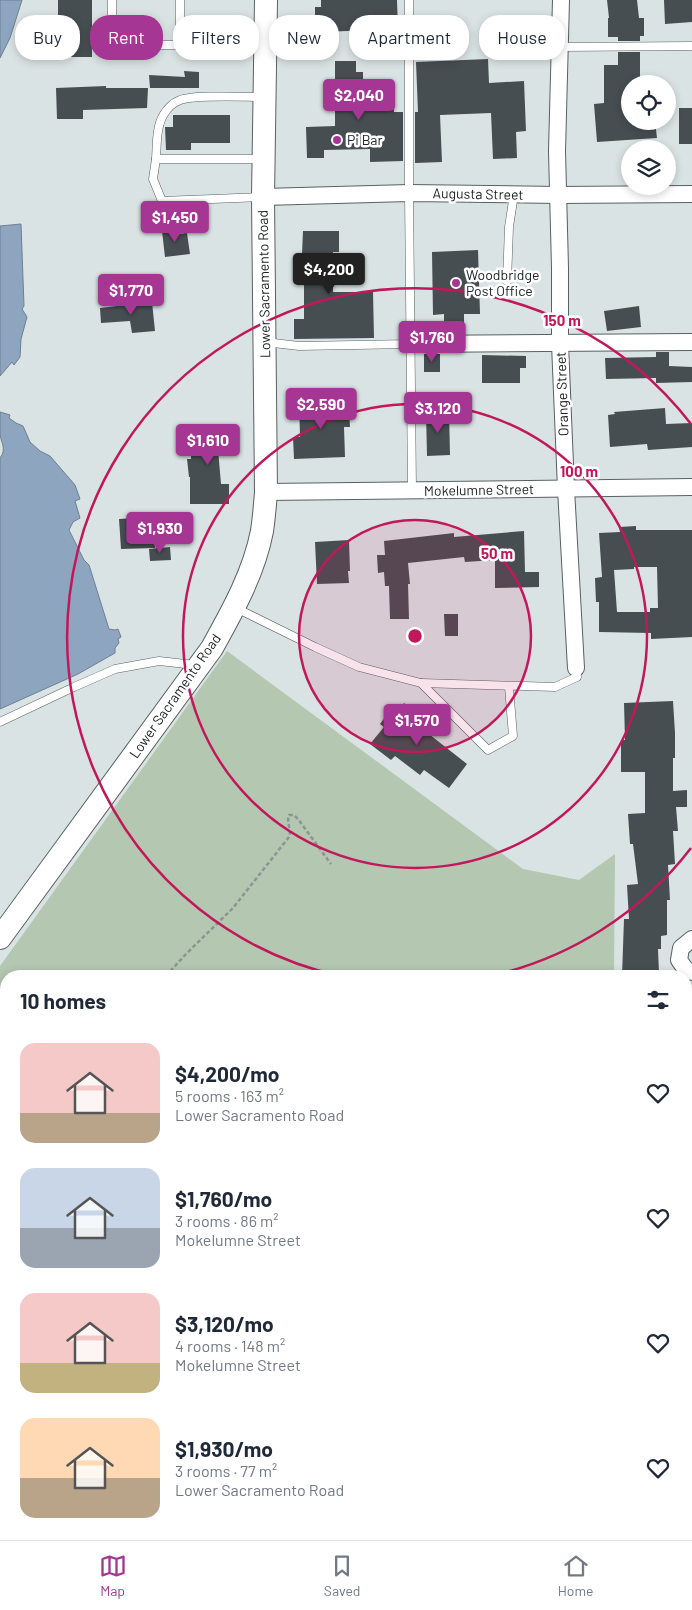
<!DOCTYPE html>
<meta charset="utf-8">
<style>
:root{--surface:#fff;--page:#f6f6f7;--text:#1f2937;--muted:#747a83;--line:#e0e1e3;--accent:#a63693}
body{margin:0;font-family:Barlow,sans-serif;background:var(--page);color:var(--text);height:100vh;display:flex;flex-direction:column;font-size:19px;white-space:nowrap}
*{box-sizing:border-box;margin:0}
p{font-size:16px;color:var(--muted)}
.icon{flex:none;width:28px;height:28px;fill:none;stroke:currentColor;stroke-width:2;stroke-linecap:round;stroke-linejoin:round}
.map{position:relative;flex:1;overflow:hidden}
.panel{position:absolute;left:0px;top:970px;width:692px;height:570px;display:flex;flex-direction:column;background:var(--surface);border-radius:20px 20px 0 0;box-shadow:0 2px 8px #0003}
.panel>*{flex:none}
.hud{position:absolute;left:15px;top:15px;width:662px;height:45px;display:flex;gap:10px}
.fabs{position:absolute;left:621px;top:75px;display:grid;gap:10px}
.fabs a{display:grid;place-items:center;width:55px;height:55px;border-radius:50%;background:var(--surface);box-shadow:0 2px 8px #0003;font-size:25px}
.price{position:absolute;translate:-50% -42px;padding:0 11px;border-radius:5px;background:var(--accent);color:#fff;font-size:16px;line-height:32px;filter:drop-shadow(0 1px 2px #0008)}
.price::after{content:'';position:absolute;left:50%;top:30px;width:15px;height:11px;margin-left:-8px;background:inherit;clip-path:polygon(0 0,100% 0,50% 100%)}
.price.selected{background:#222;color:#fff}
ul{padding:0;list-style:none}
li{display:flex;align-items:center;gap:15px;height:125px;padding:0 20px}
li span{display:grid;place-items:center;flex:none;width:140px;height:100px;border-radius:15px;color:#555}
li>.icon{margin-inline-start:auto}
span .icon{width:60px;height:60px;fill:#fffc;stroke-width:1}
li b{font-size:21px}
h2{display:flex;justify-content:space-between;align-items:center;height:60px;padding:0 20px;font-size:21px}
.pill{padding:0 18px;border-radius:20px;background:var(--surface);box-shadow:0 2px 8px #0003;font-size:18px;line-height:45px}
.pill.selected{background:var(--accent);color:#fff}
.tab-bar{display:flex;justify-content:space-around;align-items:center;height:70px;border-top:1px solid var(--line);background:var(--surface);font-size:14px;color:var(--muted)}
.tab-bar a{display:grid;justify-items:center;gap:2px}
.tab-bar .selected{color:var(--accent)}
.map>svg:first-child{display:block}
.green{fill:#b4c7b1}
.water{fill:#8ea5c0;stroke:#6d7f92}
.building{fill:#474e51;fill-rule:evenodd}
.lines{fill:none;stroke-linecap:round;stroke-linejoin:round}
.service-casing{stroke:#586161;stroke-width:9}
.minor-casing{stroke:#586161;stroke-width:18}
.secondary-casing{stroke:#586161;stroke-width:24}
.path{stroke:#8d9494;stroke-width:2.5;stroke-dasharray:4 2.5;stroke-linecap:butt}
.service{stroke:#fff;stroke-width:8}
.minor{stroke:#fff;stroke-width:16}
.secondary{stroke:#fff;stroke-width:22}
.ring{fill:none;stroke:#c2185b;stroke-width:2.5}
.poi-dot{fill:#a63693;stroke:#fff;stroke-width:2}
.labels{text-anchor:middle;stroke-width:5;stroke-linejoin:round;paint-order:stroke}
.poi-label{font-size:14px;fill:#212525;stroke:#fff;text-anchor:start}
.street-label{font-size:14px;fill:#212525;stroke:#fff}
.centre{fill:#c2185b;stroke:#fff;stroke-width:2.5}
.ring-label{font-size:15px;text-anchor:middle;font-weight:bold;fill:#c2185b;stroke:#fff;stroke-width:5;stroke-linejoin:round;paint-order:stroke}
</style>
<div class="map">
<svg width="692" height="1540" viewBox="0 0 692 1540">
<rect width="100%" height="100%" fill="#dae3e3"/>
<!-- green -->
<g class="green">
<polygon points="227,651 523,869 579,880 615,854 614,976 6,976 6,1210 0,1205 0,966"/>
<polygon points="686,1057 692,1057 692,1540 212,1540 209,1534 686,1534"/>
</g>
<!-- water -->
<g class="water">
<polygon points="0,0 22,0 10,38 0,58"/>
<polygon points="21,224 24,306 22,309 27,317 21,339 20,357 14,365 12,362 0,376 0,226"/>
<path d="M0 412 10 415 9 418 16 423 23 426 30 442 40 451 50 456 75 485 80 499 75 501 80 518 73 522 69 530 84 560 89 565 109 629 115 630 118 629 121 637 118 639 119 643 115 648V653L78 674 0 709V458C7 449 1 443 0 434 0 427 0 419 0 412Z"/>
<polygon points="0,1213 6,1218 6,1314 0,1310"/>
<polygon points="692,1504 692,1540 447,1540 433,1534 686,1534 686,1506"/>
</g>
<!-- building -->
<g class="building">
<rect x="58" y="0" width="34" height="57"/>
<polygon points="321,0 397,0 398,29 322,32 321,22 315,22 315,7 321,7"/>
<polygon points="607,0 637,0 639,18 644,18 644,36 640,36 640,41 618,41 618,37 608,37 608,18 609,18"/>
<polygon points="664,0 692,0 692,22 665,24"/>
<polygon points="618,52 640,52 640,84 630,84 630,121 655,121 657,138 597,142 594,104 604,103 604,65 618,65"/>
<polygon points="488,59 489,83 524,81 526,131 516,132 517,158 493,159 491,113 440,115 442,162 415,163 415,112 418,112 416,62"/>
<polygon points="335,61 356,61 356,72 363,72 363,94 393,93 394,112 403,112 403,161 370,162 370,149 324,150 324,158 307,158 306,127 335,126"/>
<polygon points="184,71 199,72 199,88 150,88 149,75 185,77"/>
<polygon points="106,86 106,88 148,88 147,108 83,110 83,119 57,119 56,88"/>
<rect x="679" y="108" width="13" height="36"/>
<polygon points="173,115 230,115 230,143 191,143 191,150 166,150 165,127 173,127"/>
<polygon points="179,229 179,234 187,233 190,254 165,257 162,231"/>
<polygon points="303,231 339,231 339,252 333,252 333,292 373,292 374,338 294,339 294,319 304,319 304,285 297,285 297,254 302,254"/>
<polygon points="478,250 480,314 464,314 464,329 444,330 444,314 433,315 432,252"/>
<polygon points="152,302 155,331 132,333 130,321 101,323 100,308"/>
<polygon points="639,306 641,327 607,331 604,311"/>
<polygon points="656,352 669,352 669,366 692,367 692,382 656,383 656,378 606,379 605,358 656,357"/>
<rect x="424" y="354" width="16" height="18"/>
<polygon points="482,355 526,356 526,368 520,368 520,383 482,383"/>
<polygon points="337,399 338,410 349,410 350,427 344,427 345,457 294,459 293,437 300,437 299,400"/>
<polygon points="665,408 666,424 692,423 692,447 648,450 647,444 610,447 608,415 615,414 614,412"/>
<polygon points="449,411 450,455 427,456 426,412"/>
<polygon points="191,428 231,428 230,449 218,449 221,484 229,484 229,504 190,504 190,477 189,477 187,459 191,459"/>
<polygon points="153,517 155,548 121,549 119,519"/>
<path d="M636 526V530H692V637L651 639V633L599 632V602H596L595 578 602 577 599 533 620 532 619 527ZM634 567H657L658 608H650V612H617L614 570 634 569Z"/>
<polygon points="524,531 525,572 539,572 539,587 495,588 495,560 465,562 464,557 408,563 410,584 408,584 409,619 390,619 389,586 385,586 384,572 378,573 377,555 385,555 384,541 454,533 454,537"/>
<polygon points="349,540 350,571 348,571 349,583 317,584 315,542"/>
<polygon points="170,547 171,560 150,561 149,549"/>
<polygon points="444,614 458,614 458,636 445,636"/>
<polygon points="673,701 675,733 675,758 673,758 673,791 687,790 687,807 676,807 678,831 673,831 675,864 668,865 670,900 667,900 667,935 661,936 661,949 658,949 659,973 657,973 657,976 622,976 624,919 629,919 627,885 638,884 633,844 630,844 628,814 645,813 645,772 621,772 621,740 625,740 624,703"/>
<polygon points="404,703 425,720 420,727 467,764 449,788 424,770 420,775 395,756 391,760 370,744 384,727 380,724 392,708 398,712"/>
</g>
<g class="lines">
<defs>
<g id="service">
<polyline points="112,0 112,41 117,45 180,45"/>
<polyline points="180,0 180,45 263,46"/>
<polyline points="409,0 409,193 412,490"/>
<polyline points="560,47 692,46"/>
<path d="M156 159C157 145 156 126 164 114 167 109 173 103 178 101 190 94 245 97 262 97"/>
<polyline points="261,197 162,201 153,179 156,159 262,159"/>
<polyline points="507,281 509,227 514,194"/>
<polyline points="265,342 299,346 411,344"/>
<polyline points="236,608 315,647 359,667 421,683 488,750 513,736 509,687"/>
<polyline points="421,683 555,687 577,677 576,668"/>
<polyline points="0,722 74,687 115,669 159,661 195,665"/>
</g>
<g id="minor">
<polyline points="561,0 557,151 560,268 560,344 566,489 576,668"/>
<polyline points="263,197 409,193 558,195 692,194"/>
<polyline points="411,344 692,342"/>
<polyline points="266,492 692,487"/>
<polyline points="692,939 681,948 679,960 686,970 692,972"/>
</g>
<path id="secondary" d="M0 938 212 648C232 612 254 573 262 531 264 518 265 505 266 492L263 197 266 0"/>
</defs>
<!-- service casing -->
<use href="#service" class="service-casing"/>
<!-- minor casing -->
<use href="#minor" class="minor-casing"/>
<!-- secondary casing -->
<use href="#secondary" class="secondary-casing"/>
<!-- path -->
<g class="path">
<path d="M166 976 186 954 233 908 289 837C292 830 286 822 289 815H294L298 819 331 864"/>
<polyline points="686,1156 692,1157"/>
</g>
<!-- service -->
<use href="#service" class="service"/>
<!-- minor -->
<use href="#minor" class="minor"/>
<!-- secondary -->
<use href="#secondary" class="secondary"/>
</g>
<!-- distance rings -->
<circle cx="415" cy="636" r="116" fill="#c2185b" fill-opacity=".12"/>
<g class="ring">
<circle cx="415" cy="636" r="116"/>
<circle cx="415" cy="636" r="232"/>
<path d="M691 848A348 348 0 0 1 490 976M340 976A348 348 0 1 1 691 424"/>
</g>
<!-- markers -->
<g class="poi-dot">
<circle cx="337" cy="140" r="5"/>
<circle cx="456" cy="283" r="5"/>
</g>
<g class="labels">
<!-- poi labels -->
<g class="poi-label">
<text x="347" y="145">Pi Bar</text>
<text x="466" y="280">Woodbridge<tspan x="466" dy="16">Post Office</tspan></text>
</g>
<!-- street labels -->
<g class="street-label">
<text transform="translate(478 194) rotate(1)" y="5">Augusta Street</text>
<text transform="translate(264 284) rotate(-91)" y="5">Lower Sacramento Road</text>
<text transform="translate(562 394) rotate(-92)" y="5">Orange Street</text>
<text transform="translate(479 490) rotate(-1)" y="5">Mokelumne Street</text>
<text transform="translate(175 696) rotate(-55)" y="5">Lower Sacramento Road</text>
</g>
</g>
<circle cx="415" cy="636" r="8" class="centre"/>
<g class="ring-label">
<text x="562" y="326">150 m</text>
<text x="579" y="477">100 m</text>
<text x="497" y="559">50 m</text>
</g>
</svg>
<div class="fabs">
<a><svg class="icon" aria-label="locate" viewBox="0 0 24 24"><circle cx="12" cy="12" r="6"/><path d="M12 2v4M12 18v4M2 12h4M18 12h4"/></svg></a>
<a><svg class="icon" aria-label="layers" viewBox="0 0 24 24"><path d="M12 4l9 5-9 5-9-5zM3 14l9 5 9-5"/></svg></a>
</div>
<b class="price" style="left:359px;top:121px">$2,040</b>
<b class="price" style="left:175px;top:243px">$1,450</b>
<b class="price selected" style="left:329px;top:295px">$4,200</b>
<b class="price" style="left:131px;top:316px">$1,770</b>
<b class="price" style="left:432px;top:363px">$1,760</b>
<b class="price" style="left:321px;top:430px">$2,590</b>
<b class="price" style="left:438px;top:434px">$3,120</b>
<b class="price" style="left:208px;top:466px">$1,610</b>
<b class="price" style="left:160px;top:554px">$1,930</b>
<b class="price" style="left:417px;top:746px">$1,570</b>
<div class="hud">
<a class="pill">Buy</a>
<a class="pill selected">Rent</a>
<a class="pill">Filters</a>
<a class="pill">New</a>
<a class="pill">Apartment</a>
<a class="pill">House</a>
</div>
<section class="panel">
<h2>10 homes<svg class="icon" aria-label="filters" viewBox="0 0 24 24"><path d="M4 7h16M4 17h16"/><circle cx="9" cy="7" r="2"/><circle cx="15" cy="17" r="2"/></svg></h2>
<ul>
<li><span style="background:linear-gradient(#f6c9c9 70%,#b9a48a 0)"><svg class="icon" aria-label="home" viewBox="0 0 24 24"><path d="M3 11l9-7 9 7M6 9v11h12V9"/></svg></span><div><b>$4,200/mo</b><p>5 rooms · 163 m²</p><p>Lower Sacramento Road</p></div><svg class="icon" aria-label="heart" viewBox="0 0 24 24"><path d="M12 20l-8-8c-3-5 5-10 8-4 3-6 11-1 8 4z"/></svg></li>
<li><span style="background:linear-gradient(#c9d6e8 60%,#9aa5b1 0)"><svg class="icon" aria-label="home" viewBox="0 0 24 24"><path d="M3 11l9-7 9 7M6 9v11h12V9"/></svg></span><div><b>$1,760/mo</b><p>3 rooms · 86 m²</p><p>Mokelumne Street</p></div><svg class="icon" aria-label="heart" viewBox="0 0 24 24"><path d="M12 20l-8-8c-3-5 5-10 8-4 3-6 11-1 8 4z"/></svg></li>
<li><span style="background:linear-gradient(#f6c9c9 70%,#c2b280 0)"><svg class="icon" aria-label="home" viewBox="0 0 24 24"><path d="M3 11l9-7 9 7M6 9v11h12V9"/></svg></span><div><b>$3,120/mo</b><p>4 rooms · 148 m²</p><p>Mokelumne Street</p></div><svg class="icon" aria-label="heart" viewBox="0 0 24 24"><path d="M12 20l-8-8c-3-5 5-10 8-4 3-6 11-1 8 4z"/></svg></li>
<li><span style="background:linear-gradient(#ffd9b3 60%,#b9a48a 0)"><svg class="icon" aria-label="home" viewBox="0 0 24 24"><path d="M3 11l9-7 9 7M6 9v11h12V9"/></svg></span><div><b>$1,930/mo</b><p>3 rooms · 77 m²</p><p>Lower Sacramento Road</p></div><svg class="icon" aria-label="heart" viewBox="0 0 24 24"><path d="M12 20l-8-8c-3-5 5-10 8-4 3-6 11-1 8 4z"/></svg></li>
</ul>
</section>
</div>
<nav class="tab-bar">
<a class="selected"><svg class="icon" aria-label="map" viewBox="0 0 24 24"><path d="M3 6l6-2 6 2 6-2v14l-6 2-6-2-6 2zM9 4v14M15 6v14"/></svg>Map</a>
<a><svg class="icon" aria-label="saved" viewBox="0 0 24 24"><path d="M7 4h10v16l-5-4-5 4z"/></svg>Saved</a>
<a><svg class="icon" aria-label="home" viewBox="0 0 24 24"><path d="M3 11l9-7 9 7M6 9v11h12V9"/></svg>Home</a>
</nav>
